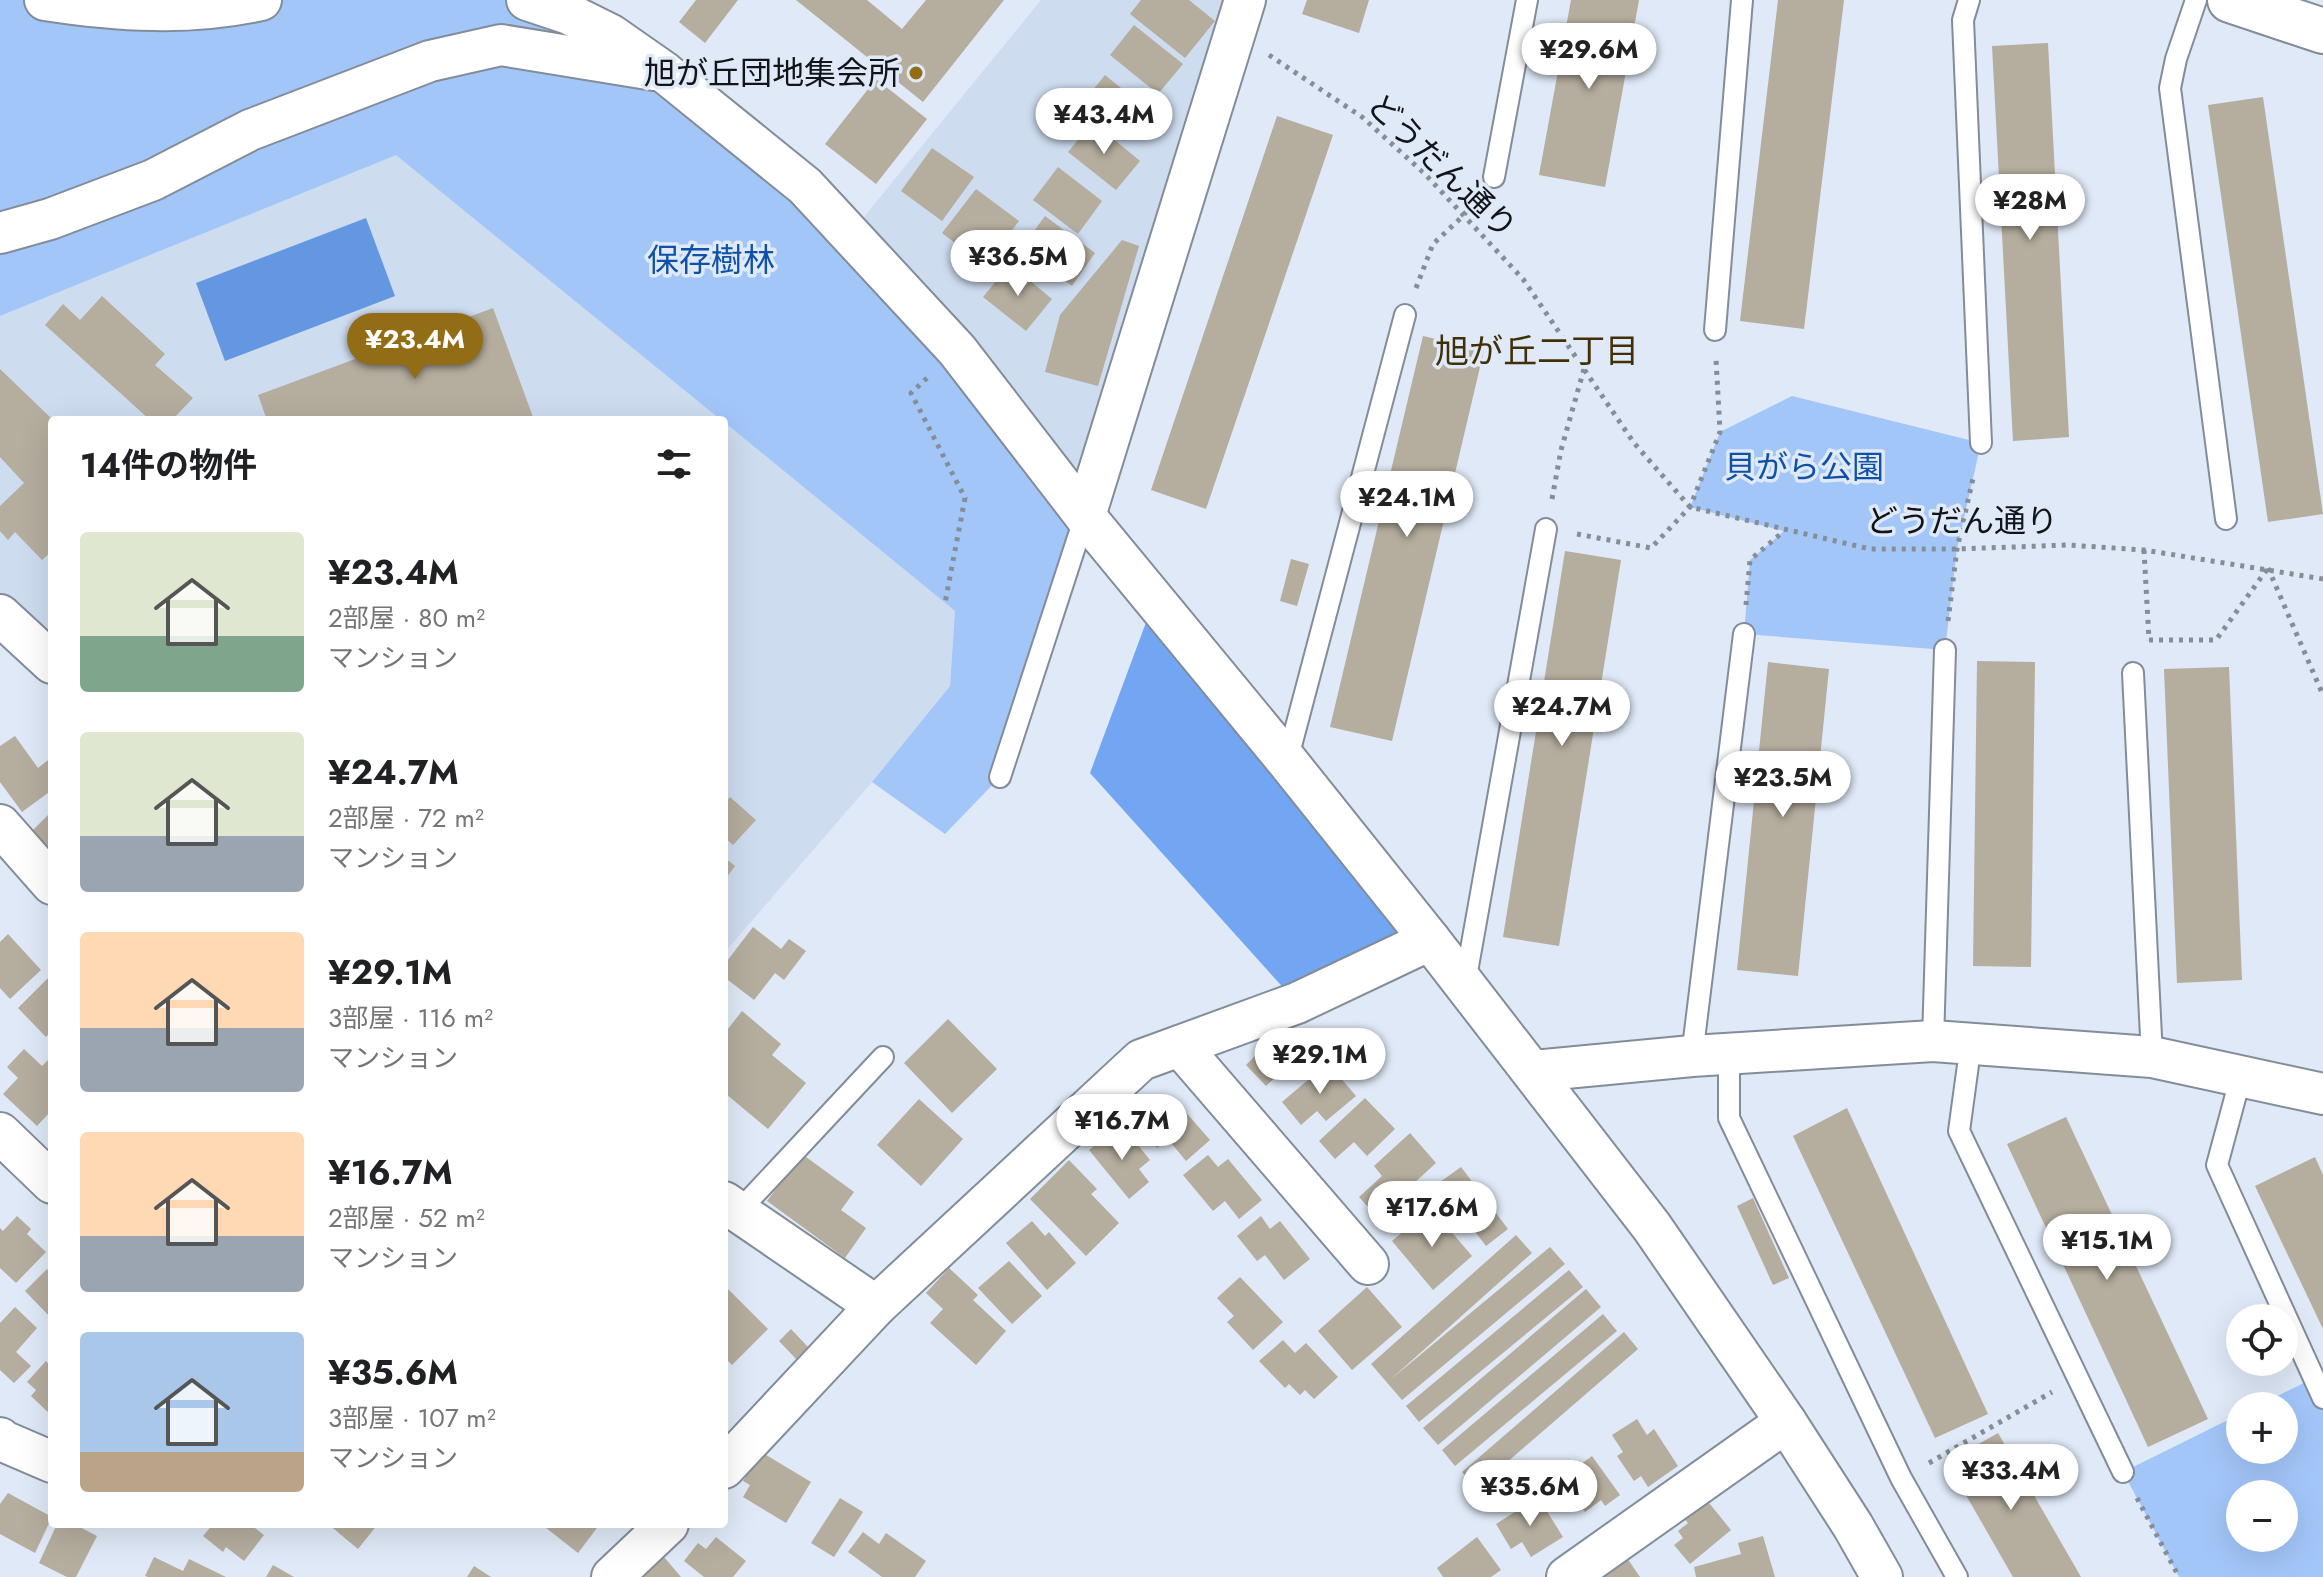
<!DOCTYPE html>
<html lang="ja">
<meta charset="utf-8">
<style>
:root{--surface:#fff;--page:#f6f6f6;--text:#202124;--muted:#757577;--accent:#936d15}
body{margin:0;font-family:Jost,"Noto Sans JP",sans-serif;background:var(--page);color:var(--text);height:100vh;display:flex;flex-direction:column;font-size:30px;white-space:nowrap}
*{box-sizing:border-box;margin:0}
p{font-size:26px;color:var(--muted)}
.icon{flex:none;width:44px;height:44px;fill:none;stroke:currentColor;stroke-width:2;stroke-linecap:round;stroke-linejoin:round}
.map{position:relative;flex:1;overflow:hidden}
.sheet{position:absolute;left:48px;top:416px;width:680px;height:1112px;display:flex;flex-direction:column;background:var(--surface);border-radius:8px;box-shadow:0 8px 32px #0002}
.sheet>*{flex:none}
.buttons{position:absolute;left:2226px;top:1304px;display:grid;gap:16px}
.buttons a{display:grid;place-items:center;width:72px;height:72px;border-radius:50%;background:var(--surface);box-shadow:0 8px 32px #0002;font-size:40px}
.price{position:absolute;translate:-50% -68px;padding:0 18px;border-radius:28px;background:#fff;color:#222;font-size:26px;line-height:52px;filter:drop-shadow(0 2px 4px #0008)}
.price::after{content:'';position:absolute;left:50%;top:48px;width:24px;height:18px;margin-left:-12px;background:inherit;clip-path:polygon(0 0,100% 0,50% 100%)}
.price.active{background:var(--accent);color:#fff}
ul{padding:0;list-style:none}
li{display:flex;align-items:center;gap:24px;height:200px;padding:0 32px}
li span{display:grid;place-items:center;flex:none;width:224px;height:160px;border-radius:8px;color:#555}
li>.icon{margin-inline-start:auto}
span .icon{width:96px;height:96px;fill:#fffc;stroke-width:1}
li b{font-size:34px}
h2{display:flex;justify-content:space-between;align-items:center;height:96px;padding:0 32px;font-size:34px}
.map>svg:first-child{display:block}
.built{fill:#cedcf0}
.green{fill:#a3c6f9;fill-rule:evenodd}
.forest{fill:#72a6f3}
.water{fill:#6497e2}
.building{fill:#b5ad9e}
.lines{fill:none;stroke-linecap:round;stroke-linejoin:round}
.service-casing{stroke:#838c99;stroke-width:24}
.minor-casing{stroke:#838c99;stroke-width:44}
.tertiary-casing{stroke:#838c99;stroke-width:48}
.path{stroke:#868d97;stroke-width:5;stroke-dasharray:4 6;stroke-linecap:butt}
.service{stroke:#fff;stroke-width:20}
.minor{stroke:#fff;stroke-width:40}
.tertiary{stroke:#fff;stroke-width:44}
.poi-dot{fill:#936d15;stroke:#dfe9f7;stroke-width:3}
.labels{text-anchor:middle;stroke-width:7;stroke-linejoin:round;paint-order:stroke}
.poi-label{font-size:32px;fill:#111419;stroke:#dfe9f7;text-anchor:end}
.street-label{font-size:32px;fill:#111419;stroke:#dfe9f7}
.park-label{font-size:32px;fill:#0f51a9;stroke:#dfe9f7}
.neighbourhood-label{font-size:34px;fill:#412f07;stroke:#dfe9f7}
</style>
<div class="map">
<svg width="2323" height="1577" viewBox="0 0 2323 1577">
<rect width="100%" height="100%" fill="#dfe9f7"/>
<!-- built -->
<g class="built">
<polygon points="1041,0 1245,0 1085,516 850,234"/>
<polygon points="396,154 721,420 52,420 52,663 0,615 0,316"/>
<polygon points="724,422 955,611 950,686 872,782 724,953"/>
</g>
<!-- green -->
<g class="green">
<polygon points="0,0 527,0 805,186 1085,516 1000,777 945,834 872,782 950,686 955,611 724,422 724,420 721,420 396,155 0,316"/>
<polygon points="1792,396 1981,443 1957,549 1945,650 1744,634 1750,560 1784,531 1690,507 1720,432"/>
<path d="M2314 1378 2323 1398V1577H2179L2123 1472 2240 1414V1450H2284V1406H2257ZM2240 1494H2284V1538H2240Z"/>
</g>
<!-- forest -->
<polygon class="forest" points="1154,601 1430,940 1297,1003 1090,773"/>
<!-- water -->
<polygon class="water" points="366,218 395,296 225,361 196,283"/>
<!-- building -->
<g class="building">
<polygon points="696,0 738,0 705,43 679,22"/>
<polygon points="796,0 867,0 902,29 926,0 1004,0 923,102"/>
<polygon points="1141,0 1189,0 1215,21 1185,58 1130,14"/>
<polygon points="1307,0 1369,0 1359,33 1302,14"/>
<polygon points="1571,0 1639,0 1605,187 1539,175"/>
<polygon points="1778,0 1844,0 1804,329 1740,321"/>
<polygon points="1134,25 1183,64 1158,94 1110,55"/>
<polygon points="2048,43 2069,437 2013,441 1992,46"/>
<polygon points="1105,75 1148,110 1124,141 1080,106"/>
<polygon points="876,79 927,119 876,184 825,144"/>
<polygon points="2263,97 2323,514 2268,522 2208,105"/>
<polygon points="1277,116 1333,135 1206,509 1151,490"/>
<polygon points="1093,122 1140,161 1116,190 1068,152"/>
<polygon points="932,148 974,177 942,221 901,191"/>
<polygon points="1058,167 1102,201 1078,234 1033,200"/>
<polygon points="976,189 1019,221 985,266 942,233"/>
<polygon points="1045,216 1095,253 1072,286 1021,249"/>
<polygon points="1122,240 1139,246 1098,386 1045,372 1060,315"/>
<polygon points="1010,264 1052,299 1026,331 983,297"/>
<polygon points="102,296 165,354 155,365 193,398 172,420 150,420 45,325 63,304 80,320"/>
<polygon points="493,308 533,417 524,420 267,420 258,395"/>
<polygon points="1423,336 1484,350 1392,741 1330,727"/>
<polygon points="0,369 52,419 52,551 42,560 15,532 8,540 0,531 0,506 24,483 0,457"/>
<polygon points="1565,551 1621,560 1559,946 1503,937"/>
<polygon points="1291,559 1309,564 1297,606 1280,601"/>
<polygon points="1977,661 2035,662 2031,967 1973,966"/>
<polygon points="1768,662 1829,669 1798,976 1737,970"/>
<polygon points="2229,667 2242,980 2177,983 2164,669"/>
<polygon points="15,736 38,768 52,757 52,790 22,812 0,782 0,746"/>
<polygon points="730,797 756,820 733,845 724,837 724,804"/>
<polygon points="52,811 52,851 32,831"/>
<polygon points="724,857 735,866 724,881"/>
<polygon points="753,927 781,949 789,939 806,951 784,980 775,973 754,1000 724,977 724,965"/>
<polygon points="8,934 41,970 10,999 0,988 0,942"/>
<polygon points="49,977 52,980 52,1031 46,1037 18,1008"/>
<polygon points="742,1011 781,1044 772,1055 806,1083 768,1129 726,1094 724,1097 724,1034"/>
<polygon points="948,1019 997,1069 952,1113 904,1063"/>
<polygon points="1292,1029 1320,1058 1300,1078 1288,1065 1266,1086 1246,1065 1272,1039 1276,1045"/>
<polygon points="24,1049 42,1066 49,1059 52,1061 52,1110 37,1126 3,1094 18,1078 7,1067"/>
<polygon points="1328,1063 1356,1096 1326,1121 1317,1111 1301,1125 1282,1102"/>
<polygon points="1365,1098 1395,1129 1367,1156 1354,1142 1335,1159 1319,1141"/>
<polygon points="919,1099 963,1139 921,1186 877,1145"/>
<polygon points="1156,1099 1166,1110 1176,1101 1210,1140 1186,1161 1167,1138 1157,1148 1133,1119"/>
<polygon points="1847,1108 1988,1414 1935,1438 1793,1136"/>
<polygon points="2066,1117 2208,1419 2148,1447 2007,1144"/>
<polygon points="1111,1132 1118,1142 1129,1134 1150,1160 1139,1169 1149,1182 1129,1199 1089,1150"/>
<polygon points="1410,1133 1436,1163 1377,1217 1359,1197 1382,1176 1374,1166"/>
<polygon points="802,1154 854,1192 841,1210 866,1228 845,1258 767,1201"/>
<polygon points="1208,1155 1218,1167 1228,1159 1262,1200 1239,1219 1225,1201 1213,1211 1183,1175"/>
<polygon points="2315,1157 2323,1175 2323,1329 2255,1186"/>
<polygon points="1069,1160 1097,1189 1091,1194 1119,1223 1086,1256 1030,1199"/>
<polygon points="1461,1167 1508,1229 1486,1246 1459,1211 1452,1216 1443,1204 1452,1197 1440,1182"/>
<polygon points="1753,1198 1789,1278 1773,1285 1737,1206"/>
<polygon points="1431,1208 1472,1256 1433,1290 1392,1241"/>
<polygon points="17,1216 31,1229 27,1234 46,1252 16,1283 0,1268 0,1228 3,1231"/>
<polygon points="1261,1216 1270,1229 1280,1221 1310,1259 1284,1280 1265,1255 1257,1261 1237,1236"/>
<polygon points="1032,1221 1045,1236 1049,1232 1076,1263 1047,1290 1006,1243"/>
<polygon points="1516,1235 1532,1253 1390,1380 1550,1247 1565,1264 1402,1400 1371,1364"/>
<polygon points="1009,1261 1042,1296 1012,1324 978,1288"/>
<polygon points="949,1268 978,1295 973,1300 1006,1331 976,1365 930,1323 943,1309 926,1293"/>
<polygon points="47,1269 52,1275 52,1319 25,1291"/>
<polygon points="1569,1270 1583,1287 1419,1422 1406,1406"/>
<polygon points="1240,1277 1283,1322 1253,1350 1227,1322 1234,1316 1217,1298"/>
<polygon points="724,1285 768,1329 732,1365 724,1357"/>
<polygon points="1367,1287 1402,1327 1352,1370 1318,1331"/>
<polygon points="1586,1289 1601,1307 1438,1445 1423,1428"/>
<polygon points="15,1307 37,1328 16,1352 31,1366 14,1383 0,1370 0,1323"/>
<polygon points="1603,1314 1617,1331 1455,1466 1442,1450"/>
<polygon points="791,1329 808,1347 796,1359 779,1341"/>
<polygon points="1624,1332 1638,1349 1476,1489 1462,1472"/>
<polygon points="1283,1340 1295,1353 1306,1343 1338,1377 1314,1399 1305,1390 1300,1395 1289,1384 1285,1388 1259,1361"/>
<polygon points="46,1361 52,1367 52,1416 31,1396 36,1390 27,1382"/>
<polygon points="1637,1419 1647,1435 1654,1429 1678,1466 1648,1487 1641,1476 1634,1481 1617,1456 1623,1452 1612,1435"/>
<polygon points="1998,1433 2081,1577 2013,1577 1947,1462"/>
<polygon points="761,1452 811,1482 786,1523 743,1497 750,1485 743,1481"/>
<polygon points="1592,1456 1620,1495 1605,1506 1601,1500 1585,1512 1575,1497 1568,1502 1555,1483"/>
<polygon points="8,1493 52,1517 35,1553 0,1534 0,1504"/>
<polygon points="1538,1497 1563,1537 1531,1557 1522,1542 1511,1549 1496,1524"/>
<polygon points="840,1498 863,1512 834,1557 811,1543"/>
<polygon points="1705,1498 1731,1530 1690,1564 1674,1545 1683,1538 1678,1531 1688,1523 1682,1516"/>
<polygon points="57,1524 74,1524 97,1536 76,1577 67,1577 39,1563"/>
<polygon points="213,1524 250,1524 264,1535 244,1561 226,1547 223,1552 203,1536"/>
<polygon points="328,1524 378,1524 358,1549"/>
<polygon points="541,1524 600,1524 578,1553"/>
<polygon points="863,1532 879,1544 886,1533 926,1561 915,1577 882,1577 848,1552"/>
<polygon points="1763,1536 1775,1577 1696,1577 1694,1567 1741,1554 1738,1543"/>
<polygon points="716,1537 746,1561 733,1577 704,1577 684,1561 698,1543 706,1549"/>
<polygon points="1477,1537 1501,1570 1491,1577 1443,1577 1437,1568"/>
<polygon points="658,1550 681,1577 627,1577"/>
<polygon points="154,1557 183,1571 189,1559 226,1577 148,1577 145,1576"/>
<polygon points="1627,1558 1640,1577 1600,1577"/>
<polygon points="273,1565 294,1577 266,1577"/>
<polygon points="474,1566 491,1577 467,1577"/>
</g>
<g class="lines">
<defs>
<g id="service">
<polyline points="1969,0 1963,20 1981,443"/>
<polyline points="2196,0 2176,59 2170,88 2226,519"/>
<polyline points="1494,177 1527,0"/>
<polyline points="1715,330 1742,0"/>
<polyline points="2133,673 2152,1057"/>
<polyline points="1287,761 1405,315"/>
<polyline points="1000,777 1085,516"/>
<polyline points="1465,983 1546,529"/>
<polyline points="1933,1041 1945,650"/>
<polyline points="1971,1043 1959,1131 2123,1472"/>
<polyline points="1729,1054 1729,1118 1901,1478 1957,1577"/>
<polyline points="1692,1056 1744,634"/>
<polyline points="2241,1076 2217,1165 2323,1398"/>
<polyline points="738,1212 883,1057"/>
</g>
<g id="minor">
<path d="M45 0C116 11 191 16 261 0"/>
<polyline points="527,0 569,14 611,35 664,72 805,186 957,350 1085,516 1287,761 1430,940 1652,1227 1786,1422 1853,1526 1882,1577"/>
<polyline points="0,233 50,219 153,180 250,130 430,61 501,45 654,70"/>
<polyline points="1085,516 1245,0"/>
<polyline points="0,615 52,663"/>
<polyline points="0,825 52,884"/>
<polyline points="1180,1046 1368,1264"/>
<polyline points="1534,1071 1692,1056 1933,1041 2152,1057 2323,1094"/>
<polyline points="0,1133 52,1183"/>
<polyline points="724,1202 876,1306"/>
<polyline points="0,1438 3,1441 52,1462"/>
<polyline points="724,1468 876,1306 1141,1060 1297,1003 1430,940"/>
<polyline points="612,1577 668,1524"/>
<polyline points="1567,1577 1786,1422"/>
</g>
<polyline id="tertiary" points="2230,0 2323,31"/>
</defs>
<!-- service casing -->
<use href="#service" class="service-casing"/>
<!-- minor casing -->
<use href="#minor" class="minor-casing"/>
<!-- tertiary casing -->
<use href="#tertiary" class="tertiary-casing"/>
<!-- path -->
<g class="path">
<polyline points="1269,55 1362,117 1424,173 1523,279 1634,443 1690,507 1870,549 1957,549 2068,545 2144,550 2323,579"/>
<polyline points="1416,288 1433,244 1463,216 1476,199"/>
<polyline points="927,378 911,393 965,498 945,603"/>
<polyline points="1552,499 1561,450 1584,369"/>
<polyline points="1577,534 1651,548 1690,507 1720,432 1716,359"/>
<polyline points="2144,550 2149,640"/>
<polyline points="2268,568 2323,695"/>
<polyline points="1746,605 1750,560 1784,531"/>
<polyline points="1948,621 1957,549 1974,474"/>
<polyline points="2149,640 2216,640 2268,568"/>
<polyline points="1929,1463 2052,1392"/>
<polyline points="2137,1498 2179,1577"/>
</g>
<!-- service -->
<use href="#service" class="service"/>
<!-- minor -->
<use href="#minor" class="minor"/>
<!-- tertiary -->
<use href="#tertiary" class="tertiary"/>
</g>
<!-- markers -->
<circle class="poi-dot" cx="916" cy="73" r="8"/>
<g class="labels">
<!-- poi labels -->
<g class="poi-label">
<text x="900" y="84">旭が丘団地集会所</text>
</g>
<!-- street labels -->
<g class="street-label">
<text transform="translate(1442 166) rotate(44)" y="11">どうだん通り</text>
<text x="1962" y="532">どうだん通り</text>
</g>
<!-- park labels -->
<g class="park-label">
<text x="711" y="271">保存樹林</text>
<text x="1804" y="478">貝がら公園</text>
</g>
<!-- neighbourhood labels -->
<g class="neighbourhood-label">
<text x="1537" y="363">旭が丘二丁目</text>
</g>
</g>
</svg>
<div class="buttons">
<a><svg class="icon" aria-label="locate" viewBox="0 0 24 24"><circle cx="12" cy="12" r="6"/><path d="M12 2v4M12 18v4M2 12h4M18 12h4"/></svg></a>
<a>+</a>
<a>−</a>
</div>
<b class="price" style="left:1589px;top:91px">¥29.6M</b>
<b class="price" style="left:1104px;top:156px">¥43.4M</b>
<b class="price" style="left:2030px;top:242px">¥28M</b>
<b class="price" style="left:1018px;top:298px">¥36.5M</b>
<b class="price active" style="left:415px;top:381px">¥23.4M</b>
<b class="price" style="left:1407px;top:539px">¥24.1M</b>
<b class="price" style="left:1562px;top:748px">¥24.7M</b>
<b class="price" style="left:1783px;top:819px">¥23.5M</b>
<b class="price" style="left:1320px;top:1096px">¥29.1M</b>
<b class="price" style="left:1122px;top:1162px">¥16.7M</b>
<b class="price" style="left:1432px;top:1249px">¥17.6M</b>
<b class="price" style="left:2107px;top:1282px">¥15.1M</b>
<b class="price" style="left:2011px;top:1512px">¥33.4M</b>
<b class="price" style="left:1530px;top:1528px">¥35.6M</b>
<section class="sheet">
<h2>14件の物件<svg class="icon" aria-label="filters" viewBox="0 0 24 24"><path d="M4 7h16M4 17h16"/><circle cx="9" cy="7" r="2"/><circle cx="15" cy="17" r="2"/></svg></h2>
<ul>
<li><span style="background:linear-gradient(#dfe7d0 65%,#7fa58c 0)"><svg class="icon" aria-label="home" viewBox="0 0 24 24"><path d="M3 11l9-7 9 7M6 9v11h12V9"/></svg></span><div><b>¥23.4M</b><p>2部屋 · 80 m²</p><p>マンション</p></div></li>
<li><span style="background:linear-gradient(#dfe7d0 65%,#9aa5b1 0)"><svg class="icon" aria-label="home" viewBox="0 0 24 24"><path d="M3 11l9-7 9 7M6 9v11h12V9"/></svg></span><div><b>¥24.7M</b><p>2部屋 · 72 m²</p><p>マンション</p></div></li>
<li><span style="background:linear-gradient(#ffd9b3 60%,#9aa5b1 0)"><svg class="icon" aria-label="home" viewBox="0 0 24 24"><path d="M3 11l9-7 9 7M6 9v11h12V9"/></svg></span><div><b>¥29.1M</b><p>3部屋 · 116 m²</p><p>マンション</p></div></li>
<li><span style="background:linear-gradient(#ffd9b3 65%,#9aa5b1 0)"><svg class="icon" aria-label="home" viewBox="0 0 24 24"><path d="M3 11l9-7 9 7M6 9v11h12V9"/></svg></span><div><b>¥16.7M</b><p>2部屋 · 52 m²</p><p>マンション</p></div></li>
<li><span style="background:linear-gradient(#a9c7e8 75%,#b9a48a 0)"><svg class="icon" aria-label="home" viewBox="0 0 24 24"><path d="M3 11l9-7 9 7M6 9v11h12V9"/></svg></span><div><b>¥35.6M</b><p>3部屋 · 107 m²</p><p>マンション</p></div></li>
</ul>
</section>
</div>
